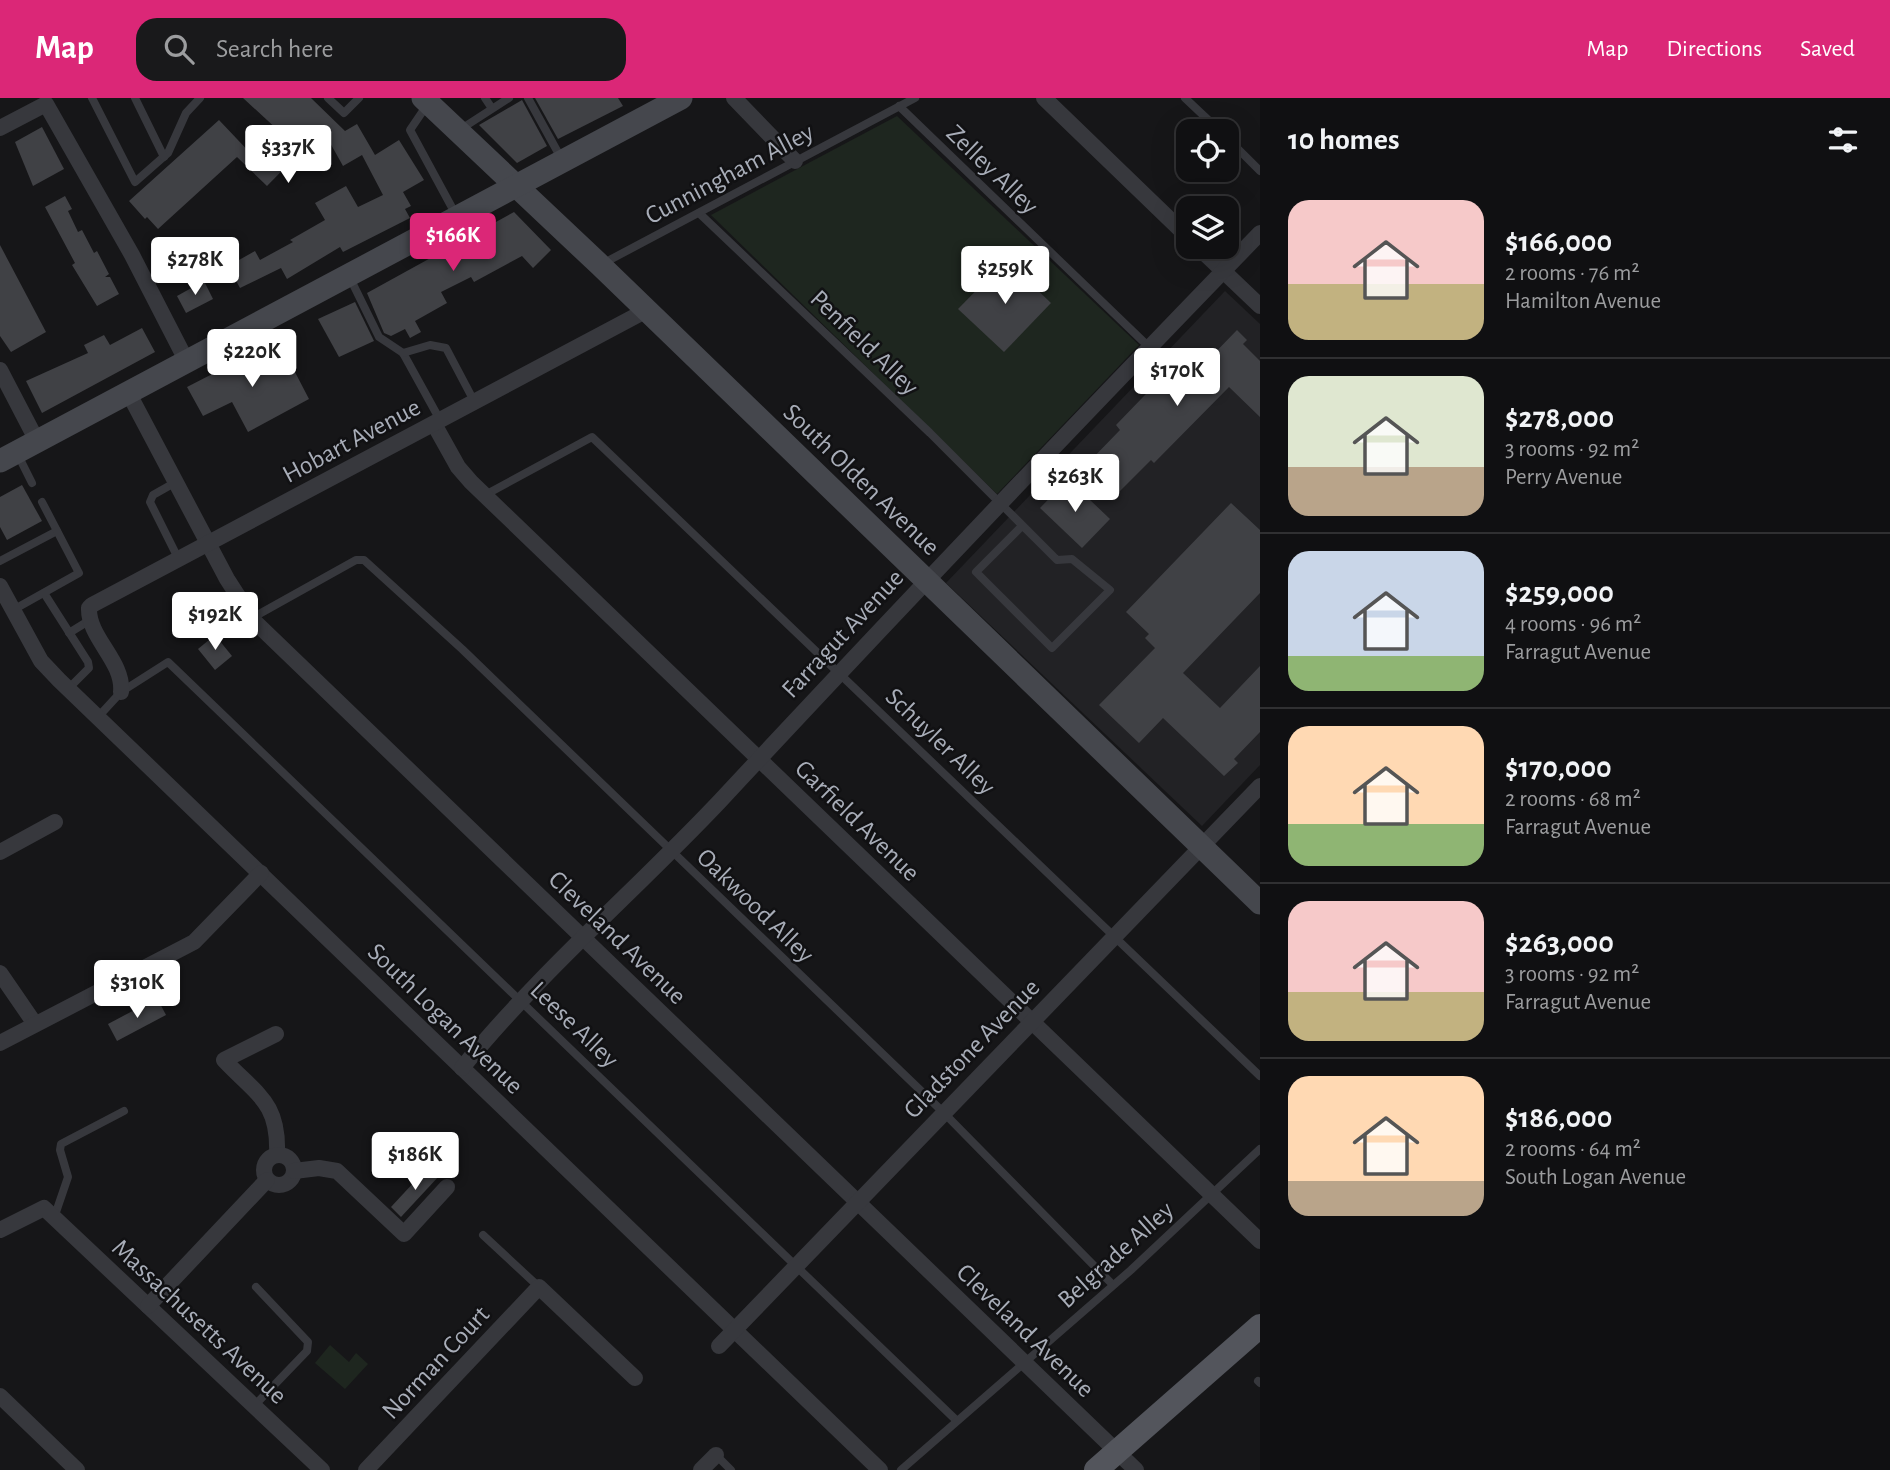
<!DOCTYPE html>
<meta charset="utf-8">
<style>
:root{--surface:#101012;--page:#19191b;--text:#f1f3f6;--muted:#9c9d9f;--line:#303032;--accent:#db2777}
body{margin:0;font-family:"Alegreya Sans",sans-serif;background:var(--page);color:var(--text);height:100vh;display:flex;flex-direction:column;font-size:26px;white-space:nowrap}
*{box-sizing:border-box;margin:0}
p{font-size:23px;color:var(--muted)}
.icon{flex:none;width:38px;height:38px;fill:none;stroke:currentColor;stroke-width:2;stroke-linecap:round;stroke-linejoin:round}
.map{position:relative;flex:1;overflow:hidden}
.panel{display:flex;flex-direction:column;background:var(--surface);width:630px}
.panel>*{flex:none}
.tools{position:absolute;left:1176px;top:21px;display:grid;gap:14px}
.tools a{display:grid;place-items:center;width:63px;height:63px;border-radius:14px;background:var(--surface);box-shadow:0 7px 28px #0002,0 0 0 2px var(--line);font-size:35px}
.price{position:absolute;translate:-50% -60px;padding:0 16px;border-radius:7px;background:#fff;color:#222;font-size:23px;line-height:46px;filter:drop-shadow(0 2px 4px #0008)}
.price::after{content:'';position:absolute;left:50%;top:42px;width:21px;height:16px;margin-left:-10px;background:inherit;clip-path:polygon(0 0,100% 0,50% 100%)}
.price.current{background:var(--accent);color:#fff}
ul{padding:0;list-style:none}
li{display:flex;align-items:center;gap:21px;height:175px;padding:0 28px}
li+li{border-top:2px solid var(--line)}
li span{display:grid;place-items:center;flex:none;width:196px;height:140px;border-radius:21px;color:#555}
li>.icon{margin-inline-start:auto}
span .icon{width:84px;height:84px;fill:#fffc;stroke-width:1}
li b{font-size:30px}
h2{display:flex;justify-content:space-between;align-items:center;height:84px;padding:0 28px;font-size:30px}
header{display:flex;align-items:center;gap:42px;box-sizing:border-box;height:98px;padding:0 35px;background:var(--accent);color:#fff}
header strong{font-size:33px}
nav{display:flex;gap:38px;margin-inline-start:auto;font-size:24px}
.search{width:490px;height:63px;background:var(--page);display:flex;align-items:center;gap:18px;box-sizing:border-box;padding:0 24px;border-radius:21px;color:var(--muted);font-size:26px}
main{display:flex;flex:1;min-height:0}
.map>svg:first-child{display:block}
.built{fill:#222225}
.green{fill:#1e261f}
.building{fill:#404145}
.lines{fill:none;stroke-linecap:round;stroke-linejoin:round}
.service{stroke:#37383d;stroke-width:8}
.minor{stroke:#37383d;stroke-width:16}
.secondary{stroke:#45474d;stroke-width:23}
.primary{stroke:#53555c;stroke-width:24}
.labels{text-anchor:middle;stroke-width:5;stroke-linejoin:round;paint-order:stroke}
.street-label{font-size:26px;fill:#a8adb8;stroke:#111113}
</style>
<header>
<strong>Map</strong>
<div class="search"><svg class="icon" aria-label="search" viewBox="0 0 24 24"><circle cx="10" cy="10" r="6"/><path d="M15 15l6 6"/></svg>Search here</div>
<nav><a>Map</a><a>Directions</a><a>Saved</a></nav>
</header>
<main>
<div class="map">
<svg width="1260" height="1372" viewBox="0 0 1260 1372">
<rect width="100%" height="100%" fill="#161618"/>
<!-- built -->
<polygon class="built" points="1225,193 1260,226 1260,667 1202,728 946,485"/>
<!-- green -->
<g class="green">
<polygon points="897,18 1139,247 997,396 711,117"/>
<polygon points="330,1247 349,1264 356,1255 368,1266 345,1291 315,1265"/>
</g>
<!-- building -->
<g class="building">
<polygon points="243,0 311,0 345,33 357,26 375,57 399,42 424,82 403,94 411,108 405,111 410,120 343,154 340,149 287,181 281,170 240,190 223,159 211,164 206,153 230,142 239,162 255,153 260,162 293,144 290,142 325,122 315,105 346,88 358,109 383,97 362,57 343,68 324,34 319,39 317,37 267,88 237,59 158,131 147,119 145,121 129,103 219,22 255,60 280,34"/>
<polygon points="535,0 618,0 623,8 558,41"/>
<polygon points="522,2 547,48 517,65 479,27"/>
<polygon points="42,29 64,71 33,88 15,44"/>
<polygon points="65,98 72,111 68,113 78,134 82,132 94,155 97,153 109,176 105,179 110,179 119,196 97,208 72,167 75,165 45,109"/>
<polygon points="514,114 551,152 533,170 522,158 474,184 471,179 441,194 447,205 415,223 421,234 410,240 405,231 391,238 384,235 367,195"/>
<polygon points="182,142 191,159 165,172 156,155"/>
<polygon points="0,147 46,234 11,254 0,238"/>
<polygon points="1006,162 1051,205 1004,254 958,211"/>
<polygon points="204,183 213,201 186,215 177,198"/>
<polygon points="355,204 374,243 339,259 318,221"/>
<polygon points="142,230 155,254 42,315 26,283 88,255 84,247 104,237 110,247"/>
<polygon points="1237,232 1247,242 1243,246 1260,263 1260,319 1229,289 1154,365 1151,362 1117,396 1087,366 1120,332 1116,327 1171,270 1168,267 1183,251 1204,266"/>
<polygon points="265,249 271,259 284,253 309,301 248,334 232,304 203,318 187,289"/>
<polygon points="1068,381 1110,421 1082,450 1040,410"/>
<polygon points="22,387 42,423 7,442 0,429 0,399"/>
<polygon points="1231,405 1260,432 1260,495 1183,575 1220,610 1260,568 1260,634 1234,661 1238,665 1224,678 1163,620 1139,645 1099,607 1155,550 1145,540 1149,536 1126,514"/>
<polygon points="215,537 232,558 215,572 198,551"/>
<polygon points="157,900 166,917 117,943 108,926"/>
<polygon points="429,1068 439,1078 401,1119 391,1109"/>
</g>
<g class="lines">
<!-- service -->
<g class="service">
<polyline points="92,0 135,84 168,55 186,15 200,0"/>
<polyline points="135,0 164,59"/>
<polyline points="328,0 344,15 359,0"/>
<polyline points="485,0 491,9"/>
<polyline points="528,0 561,60"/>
<polyline points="1185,0 1220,33"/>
<polyline points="427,7 410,32 456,117"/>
<polyline points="899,8 1150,250"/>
<polyline points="461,31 509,0"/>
<polyline points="1227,40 1260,73"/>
<polyline points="699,115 930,335 1057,462 1072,461 1110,492 1052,550 976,474 1022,428"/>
<polyline points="602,166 915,0"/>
<polyline points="350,180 379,239 403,255 440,322"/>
<polyline points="403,255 430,247 446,250 474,303"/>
<polyline points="18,357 32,385"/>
<polyline points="176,384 153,397 150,404 179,462"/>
<polyline points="485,397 592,339 1260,978"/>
<polyline points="0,463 57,433"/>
<polyline points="44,495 88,564 89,570 68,591"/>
<polyline points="13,512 79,475 42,404"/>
<polyline points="252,520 356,462 364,462 462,551 943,1014 1113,1187"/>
<polyline points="69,535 90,522"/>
<polyline points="98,619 121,594 168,564 956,1322"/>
<polyline points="54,1120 68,1079 60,1052 61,1046 124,1013"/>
<polyline points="483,1137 539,1189"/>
<polyline points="1258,1283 1260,1285"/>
<polyline points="254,1308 307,1253 308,1244 256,1189"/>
<polyline points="716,1357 731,1372"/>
<polyline points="901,1372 1131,1172 1260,1051"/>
</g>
<!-- minor -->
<g class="minor">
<polyline points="734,0 795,63"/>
<polyline points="1044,0 1188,139"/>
<polyline points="0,30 46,6 132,157 186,262"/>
<polyline points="1198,149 1260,208"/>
<polyline points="0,272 37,343"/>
<polyline points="128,294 227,481 254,523 1136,1372"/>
<polyline points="434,326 458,369 471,384 1260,1143"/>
<polyline points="0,488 41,563 59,582 880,1372"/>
<path d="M121 594C124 563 88 540 89 510L92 507 647 212"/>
<polyline points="0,754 55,724"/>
<polyline points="0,875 35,926"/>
<path d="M276 936 224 962C257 997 279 1004 277 1056"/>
<polyline points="0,945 194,844 261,775"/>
<path d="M462 970C540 874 635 793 720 703 898 512 1078 323 1260 135"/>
<circle cx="279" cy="1072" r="15"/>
<polyline points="294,1073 319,1070 337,1073 404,1136 447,1089"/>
<polyline points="0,1132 44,1110 322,1372"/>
<polyline points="148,1208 267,1082"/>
<polyline points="719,1248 1260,688"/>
<polyline points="0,1298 77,1372"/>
<polyline points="366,1372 539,1189 635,1280"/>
<polyline points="701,1372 716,1357"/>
</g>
<!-- secondary -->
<g class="secondary">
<polyline points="423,0 600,167 1260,805"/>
<polyline points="0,363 681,0"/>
</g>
<!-- primary -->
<polyline class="primary" points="1096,1372 1260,1228"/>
</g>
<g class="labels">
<!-- street labels -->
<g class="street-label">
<text transform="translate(993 71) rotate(44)" y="9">Zelley Alley</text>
<text transform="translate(729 75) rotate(-28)" y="9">Cunningham Alley</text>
<text transform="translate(865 244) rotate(44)" y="9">Penfield Alley</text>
<text transform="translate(351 342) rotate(-28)" y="9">Hobart Avenue</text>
<text transform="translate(862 381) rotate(44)" y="9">South Olden Avenue</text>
<text transform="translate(842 535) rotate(-47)" y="9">Farragut Avenue</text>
<text transform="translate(941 643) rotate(44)" y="9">Schuyler Alley</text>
<text transform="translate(858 722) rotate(44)" y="9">Garfield Avenue</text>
<text transform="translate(756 807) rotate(44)" y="9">Oakwood Alley</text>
<text transform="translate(618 839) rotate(44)" y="9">Cleveland Avenue</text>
<text transform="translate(446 920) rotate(44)" y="9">South Logan Avenue</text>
<text transform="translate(575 926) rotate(44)" y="9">Leese Alley</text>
<text transform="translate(971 950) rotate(-46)" y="9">Gladstone Avenue</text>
<text transform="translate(1115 1156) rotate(-42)" y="9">Belgrade Alley</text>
<text transform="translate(200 1223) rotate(43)" y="9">Massachusetts Avenue</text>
<text transform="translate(1026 1232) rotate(44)" y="9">Cleveland Avenue</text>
<text transform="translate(435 1264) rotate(-47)" y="9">Norman Court</text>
</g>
</g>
</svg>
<div class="tools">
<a><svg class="icon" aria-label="locate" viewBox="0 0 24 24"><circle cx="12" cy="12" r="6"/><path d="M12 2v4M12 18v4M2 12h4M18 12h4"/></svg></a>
<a><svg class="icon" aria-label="layers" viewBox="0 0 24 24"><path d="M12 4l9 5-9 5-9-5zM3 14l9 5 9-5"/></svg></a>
</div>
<b class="price" style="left:288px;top:87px">$337K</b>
<b class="price current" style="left:453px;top:175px">$166K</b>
<b class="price" style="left:195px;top:199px">$278K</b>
<b class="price" style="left:1005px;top:208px">$259K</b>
<b class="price" style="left:252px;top:291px">$220K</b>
<b class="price" style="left:1177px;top:310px">$170K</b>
<b class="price" style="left:1075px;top:416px">$263K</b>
<b class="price" style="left:215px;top:554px">$192K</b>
<b class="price" style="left:137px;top:922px">$310K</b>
<b class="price" style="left:415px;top:1094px">$186K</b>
</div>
<section class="panel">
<h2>10 homes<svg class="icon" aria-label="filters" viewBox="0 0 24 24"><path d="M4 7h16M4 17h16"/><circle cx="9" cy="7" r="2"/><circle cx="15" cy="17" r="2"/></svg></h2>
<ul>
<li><span style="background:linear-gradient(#f6c9c9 60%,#c2b280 0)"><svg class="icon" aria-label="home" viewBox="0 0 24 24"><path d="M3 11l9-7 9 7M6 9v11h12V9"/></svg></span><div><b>$166,000</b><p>2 rooms · 76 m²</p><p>Hamilton Avenue</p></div></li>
<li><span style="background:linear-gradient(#dfe7d0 65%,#b9a48a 0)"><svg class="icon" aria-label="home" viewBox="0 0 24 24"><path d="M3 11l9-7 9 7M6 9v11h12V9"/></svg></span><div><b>$278,000</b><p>3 rooms · 92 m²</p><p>Perry Avenue</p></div></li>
<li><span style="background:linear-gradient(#c9d6e8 75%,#8fb573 0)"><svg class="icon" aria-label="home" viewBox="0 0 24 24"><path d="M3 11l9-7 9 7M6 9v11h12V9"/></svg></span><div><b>$259,000</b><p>4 rooms · 96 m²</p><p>Farragut Avenue</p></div></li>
<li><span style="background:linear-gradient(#ffd9b3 70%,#8fb573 0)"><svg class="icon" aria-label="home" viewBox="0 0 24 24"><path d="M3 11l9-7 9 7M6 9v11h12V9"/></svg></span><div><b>$170,000</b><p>2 rooms · 68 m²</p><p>Farragut Avenue</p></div></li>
<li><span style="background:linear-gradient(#f6c9c9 65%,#c2b280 0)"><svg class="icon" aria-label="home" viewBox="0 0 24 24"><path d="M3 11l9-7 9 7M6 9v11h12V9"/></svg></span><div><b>$263,000</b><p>3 rooms · 92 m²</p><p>Farragut Avenue</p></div></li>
<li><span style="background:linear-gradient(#ffd9b3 75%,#b9a48a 0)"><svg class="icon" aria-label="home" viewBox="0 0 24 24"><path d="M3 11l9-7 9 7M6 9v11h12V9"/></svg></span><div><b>$186,000</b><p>2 rooms · 64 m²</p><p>South Logan Avenue</p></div></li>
</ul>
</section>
</main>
